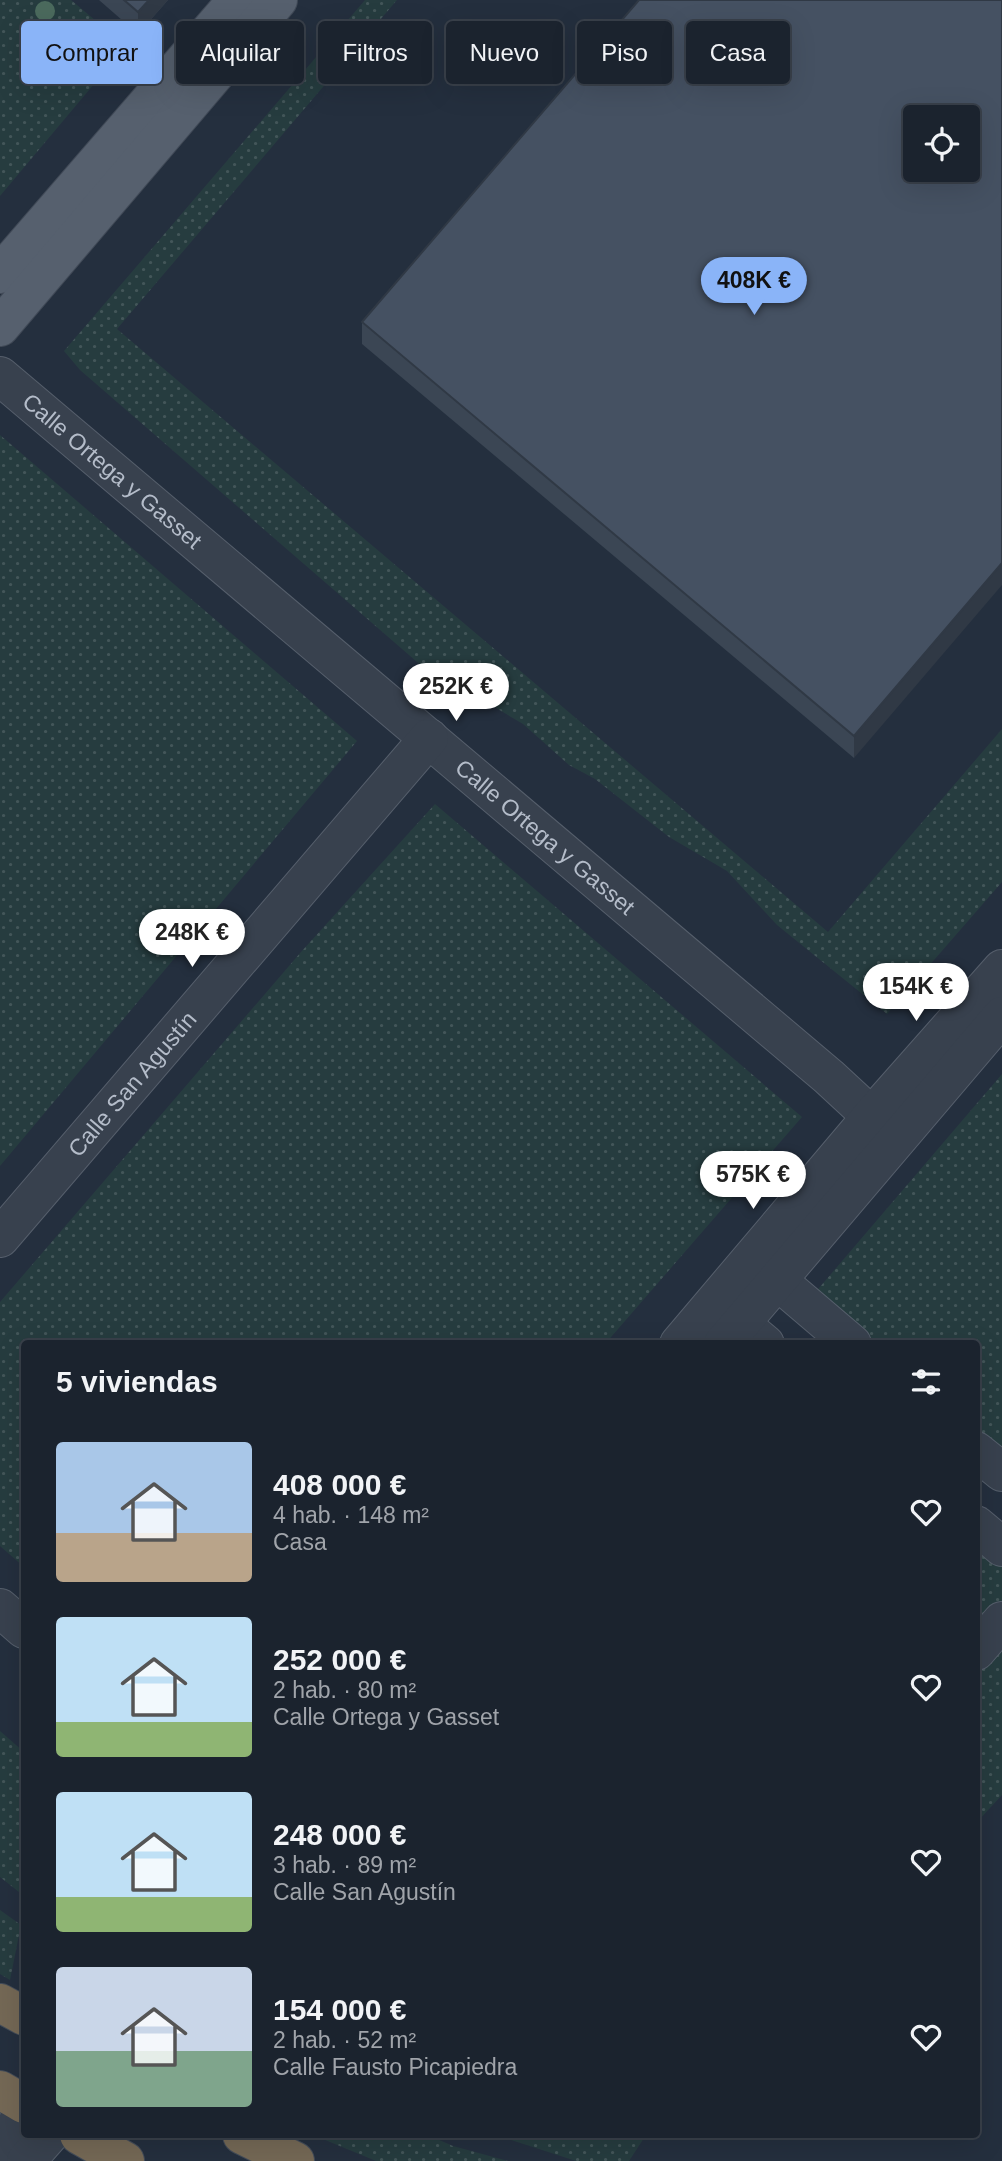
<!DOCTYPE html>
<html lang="es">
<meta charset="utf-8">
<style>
:root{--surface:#1b232e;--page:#242b36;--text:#f1f3f6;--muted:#a0a4aa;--line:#39404a;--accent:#8ab4f8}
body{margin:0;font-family:Helvetica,sans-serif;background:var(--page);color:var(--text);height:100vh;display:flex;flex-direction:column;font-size:26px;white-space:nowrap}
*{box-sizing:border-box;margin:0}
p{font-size:23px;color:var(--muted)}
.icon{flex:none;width:38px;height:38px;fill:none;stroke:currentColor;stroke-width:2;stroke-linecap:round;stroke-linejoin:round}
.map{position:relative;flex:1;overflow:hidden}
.side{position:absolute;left:21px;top:1340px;width:959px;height:798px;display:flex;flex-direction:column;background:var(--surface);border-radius:7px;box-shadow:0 7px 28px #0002,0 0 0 2px var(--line)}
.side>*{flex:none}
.banner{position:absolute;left:21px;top:21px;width:961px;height:63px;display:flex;gap:14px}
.tools{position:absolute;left:903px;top:105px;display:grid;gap:14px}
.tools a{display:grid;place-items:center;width:77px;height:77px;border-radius:7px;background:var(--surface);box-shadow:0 7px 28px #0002,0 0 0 2px var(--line);font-size:35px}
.price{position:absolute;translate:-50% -60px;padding:0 16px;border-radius:24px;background:#fff;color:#222;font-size:23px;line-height:46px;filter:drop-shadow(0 2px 4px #0008)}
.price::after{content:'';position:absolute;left:50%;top:42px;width:21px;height:16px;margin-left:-10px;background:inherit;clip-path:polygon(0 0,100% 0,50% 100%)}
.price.on{background:var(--accent);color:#111}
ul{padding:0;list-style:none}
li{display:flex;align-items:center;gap:21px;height:175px;padding:0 35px}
li span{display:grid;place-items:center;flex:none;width:196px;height:140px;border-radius:7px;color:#555}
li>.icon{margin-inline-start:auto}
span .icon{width:84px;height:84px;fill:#fffc;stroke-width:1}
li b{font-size:30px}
h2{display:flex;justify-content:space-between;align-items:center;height:84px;padding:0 35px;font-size:30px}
.pill{padding:0 24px;border-radius:7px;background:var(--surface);box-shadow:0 7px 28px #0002,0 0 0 2px var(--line);font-size:24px;line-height:63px}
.pill.on{background:var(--accent);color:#111}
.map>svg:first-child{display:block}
.green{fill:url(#green-dots)}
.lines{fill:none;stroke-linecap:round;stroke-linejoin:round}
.minor-casing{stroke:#565f6c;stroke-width:40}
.major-casing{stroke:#414a57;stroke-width:40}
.highway-casing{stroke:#434c59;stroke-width:40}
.minor{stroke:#38414e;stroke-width:38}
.major{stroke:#56606e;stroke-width:38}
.highway{stroke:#746855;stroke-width:38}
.tree{fill:#4b6a5d}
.wall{fill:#3b4654}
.shaded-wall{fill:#303945}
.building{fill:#455162;stroke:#303945;stroke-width:2;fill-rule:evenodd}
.labels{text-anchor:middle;stroke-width:6;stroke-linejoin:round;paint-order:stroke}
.street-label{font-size:23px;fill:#b4bcc9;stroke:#1d2633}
</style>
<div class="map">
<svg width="1002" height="2161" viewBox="0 0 1002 2161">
<defs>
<pattern id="green-dots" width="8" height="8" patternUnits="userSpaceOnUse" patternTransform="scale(1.75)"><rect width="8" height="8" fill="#263c3f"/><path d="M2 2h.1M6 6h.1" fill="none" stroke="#435659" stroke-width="1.8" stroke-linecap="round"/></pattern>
</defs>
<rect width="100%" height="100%" fill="#242f3e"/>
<!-- green -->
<g class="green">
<polygon points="0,0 71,0 126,46 0,196"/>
<polygon points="365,0 397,0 117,329 828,932 1002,729 1002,882 887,1014 777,925 727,871 669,837 595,779 569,765 523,724 462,688 439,681 80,370 64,351"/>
<polygon points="0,435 357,741 0,1166"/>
<polygon points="435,804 802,1117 605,1344 24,1344 24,1567 0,1546 0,1302 301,952"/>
<polygon points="1002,1074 1002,1456 977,1435 976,1344 870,1344 813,1295"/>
<polygon points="977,1535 1002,1556 1002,1601 977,1631"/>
<polygon points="1002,1645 1002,1795 977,1822 977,1675"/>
<polygon points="0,1731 24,1752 24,1896 0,1877"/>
<polygon points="0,1910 21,1925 10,1980 0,1974"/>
<polygon points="313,2135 428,2135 453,2146 508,2161 376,2161"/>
<polygon points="496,2135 646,2135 629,2161 576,2161"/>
</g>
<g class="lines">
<defs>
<g id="minor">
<path id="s1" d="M0 376 829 1077 896 1139"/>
<path id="s2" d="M0 1238 429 738"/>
<polyline points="778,1281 852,1344"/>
<polyline points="741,1324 765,1344"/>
<polyline points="679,1344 872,1116 1002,969"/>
<polyline points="723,1344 1002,1016"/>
<polyline points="976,1451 1002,1472"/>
<polyline points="976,1525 1002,1547"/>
<polyline points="0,1608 24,1629"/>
<polyline points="976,1651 1002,1621"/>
<polyline points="0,2144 24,2116"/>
<polyline points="26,2161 49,2135"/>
</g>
<g id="major">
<polyline points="0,274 237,0"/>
<polyline points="0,327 278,0"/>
</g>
<g id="highway">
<polyline points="0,2003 24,2016"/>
<polyline points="0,2090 24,2104"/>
<polyline points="79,2135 125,2161"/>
<polyline points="242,2135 295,2161"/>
</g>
</defs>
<!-- minor casing -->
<use href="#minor" class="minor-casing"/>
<!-- major casing -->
<use href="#major" class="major-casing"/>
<!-- highway casing -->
<use href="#highway" class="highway-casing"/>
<!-- minor -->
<use href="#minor" class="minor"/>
<!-- major -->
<use href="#major" class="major"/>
<!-- highway -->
<use href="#highway" class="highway"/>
</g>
<!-- trees -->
<circle class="tree" cx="45" cy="11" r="10"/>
<!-- wall -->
<g class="wall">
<polygon points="99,0 168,0 138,34"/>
<polygon points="1002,0 854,758 362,344 362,322"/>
</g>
<!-- shaded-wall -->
<g class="shaded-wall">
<polygon points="149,0 168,0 138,34 138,12"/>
<polygon points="1002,563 1002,585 854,758 854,736"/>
</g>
<!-- building -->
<g class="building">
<polygon points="124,0 149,0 138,12"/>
<path d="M639 0H1002V563L854 736 362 322ZM915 117H968V170H915Z"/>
</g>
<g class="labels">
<!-- street labels -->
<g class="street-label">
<text dy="8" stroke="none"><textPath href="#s1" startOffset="147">Calle Ortega y Gasset</textPath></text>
<text dy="8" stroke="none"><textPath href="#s1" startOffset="714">Calle Ortega y Gasset</textPath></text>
<text dy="8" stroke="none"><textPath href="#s2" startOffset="203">Calle San Agustín</textPath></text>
</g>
</g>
</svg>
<div class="tools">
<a><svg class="icon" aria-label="locate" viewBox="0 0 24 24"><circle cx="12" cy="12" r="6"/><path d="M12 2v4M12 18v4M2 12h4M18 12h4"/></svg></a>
</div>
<b class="price on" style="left:754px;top:317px">408K €</b>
<b class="price" style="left:456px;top:723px">252K €</b>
<b class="price" style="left:192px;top:969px">248K €</b>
<b class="price" style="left:916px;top:1023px">154K €</b>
<b class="price" style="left:753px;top:1211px">575K €</b>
<div class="banner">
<a class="pill on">Comprar</a>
<a class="pill">Alquilar</a>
<a class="pill">Filtros</a>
<a class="pill">Nuevo</a>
<a class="pill">Piso</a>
<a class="pill">Casa</a>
</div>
<section class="side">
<h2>5 viviendas<svg class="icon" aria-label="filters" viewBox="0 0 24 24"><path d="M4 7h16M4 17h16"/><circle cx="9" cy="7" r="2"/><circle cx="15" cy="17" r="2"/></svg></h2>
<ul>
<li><span style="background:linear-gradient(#a9c7e8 65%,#b9a48a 0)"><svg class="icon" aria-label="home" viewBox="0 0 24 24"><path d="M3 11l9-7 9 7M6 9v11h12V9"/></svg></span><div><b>408 000 €</b><p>4 hab. · 148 m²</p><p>Casa</p></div><svg class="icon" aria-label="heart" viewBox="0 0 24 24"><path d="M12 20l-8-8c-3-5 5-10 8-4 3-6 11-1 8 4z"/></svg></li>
<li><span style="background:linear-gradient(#bfe0f5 75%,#8fb573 0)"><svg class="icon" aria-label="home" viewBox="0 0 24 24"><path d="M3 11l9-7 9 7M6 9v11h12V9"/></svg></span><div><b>252 000 €</b><p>2 hab. · 80 m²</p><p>Calle Ortega y Gasset</p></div><svg class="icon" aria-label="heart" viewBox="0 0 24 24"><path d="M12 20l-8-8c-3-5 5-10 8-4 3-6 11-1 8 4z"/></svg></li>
<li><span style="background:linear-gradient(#bfe0f5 75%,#8fb573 0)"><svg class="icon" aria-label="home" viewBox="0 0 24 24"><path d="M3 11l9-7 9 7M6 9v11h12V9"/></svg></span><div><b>248 000 €</b><p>3 hab. · 89 m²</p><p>Calle San Agustín</p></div><svg class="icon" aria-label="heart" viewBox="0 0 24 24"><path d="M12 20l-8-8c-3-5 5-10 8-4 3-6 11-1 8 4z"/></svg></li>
<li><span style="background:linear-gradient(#c9d6e8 60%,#7fa58c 0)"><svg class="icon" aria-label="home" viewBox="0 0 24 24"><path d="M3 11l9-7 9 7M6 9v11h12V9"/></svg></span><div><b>154 000 €</b><p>2 hab. · 52 m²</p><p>Calle Fausto Picapiedra</p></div><svg class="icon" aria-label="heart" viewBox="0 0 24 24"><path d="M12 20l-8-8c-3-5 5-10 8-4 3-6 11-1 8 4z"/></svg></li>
</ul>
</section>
</div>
